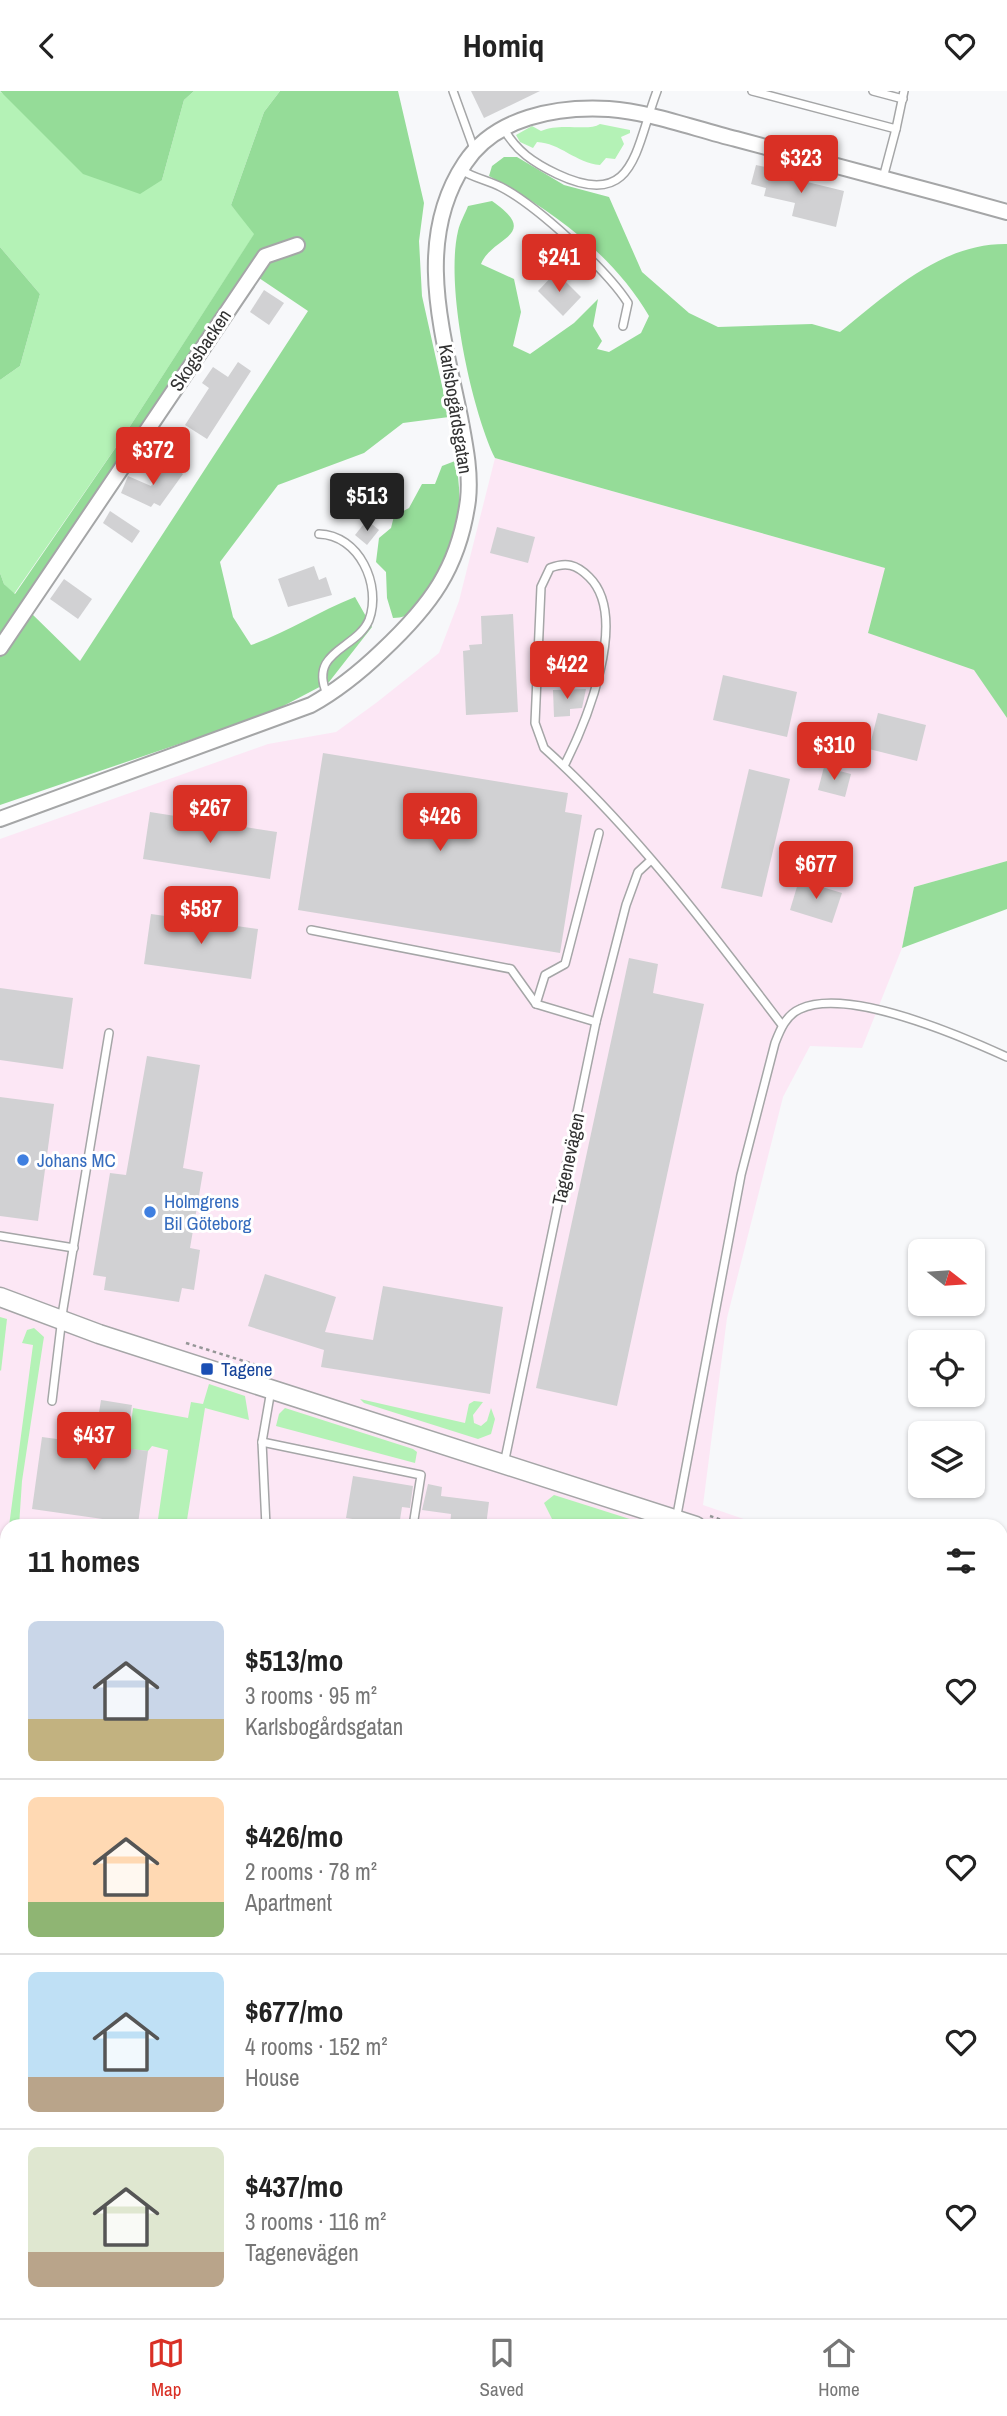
<!DOCTYPE html>
<meta charset="utf-8">
<style>
:root{--surface:#fff;--page:#f2f2f2;--text:#222;--muted:#767676;--line:#e0e0e0;--accent:#d93025}
body{margin:0;font-family:"Archivo Narrow",sans-serif;background:var(--page);color:var(--text);height:100vh;display:flex;flex-direction:column;font-size:26px;white-space:nowrap}
*{box-sizing:border-box;margin:0}
p{font-size:23px;color:var(--muted)}
.icon{flex:none;width:38px;height:38px;fill:none;stroke:currentColor;stroke-width:2;stroke-linecap:round;stroke-linejoin:round}
.map{position:relative;flex:1;overflow:hidden}
.side{position:absolute;left:0px;top:1428px;width:1008px;height:800px;display:flex;flex-direction:column;background:var(--surface);border-radius:21px 21px 0 0;box-shadow:0 2px 5px #0004}
.side>*{flex:none}
.needle{width:46px;rotate:107deg}
.controls{position:absolute;left:908px;top:1148px;display:grid;gap:14px}
.controls a{display:grid;place-items:center;width:77px;height:77px;border-radius:10px;background:var(--surface);box-shadow:0 2px 5px #0004;font-size:35px}
.price{position:absolute;translate:-50% -60px;padding:0 16px;border-radius:7px;background:var(--accent);color:#fff;font-size:23px;line-height:46px;filter:drop-shadow(0 2px 4px #0008)}
.price::after{content:'';position:absolute;left:50%;top:42px;width:21px;height:16px;margin-left:-10px;background:inherit;clip-path:polygon(0 0,100% 0,50% 100%)}
.price.selected{background:#222;color:#fff}
ul{padding:0;list-style:none}
li{display:flex;align-items:center;gap:21px;height:175px;padding:0 28px}
li+li{border-top:2px solid var(--line)}
li span{display:grid;place-items:center;flex:none;width:196px;height:140px;border-radius:10px;color:#555}
li>.icon{margin-inline-start:auto}
span .icon{width:84px;height:84px;fill:#fffc;stroke-width:1}
li b{font-size:30px}
h2{display:flex;justify-content:space-between;align-items:center;height:84px;padding:0 28px;font-size:30px}
header{display:flex;justify-content:space-between;align-items:center;height:91px;padding:0 28px;background:var(--surface);font-size:32px;font-weight:800}
.tabs{display:flex;justify-content:space-around;align-items:center;height:98px;border-top:2px solid var(--line);background:var(--surface);font-size:19px;color:var(--muted)}
.tabs a{display:grid;justify-items:center;gap:4px}
.tabs .selected{color:var(--accent)}
.map>svg:first-child{display:block}
.commercial{fill:#fde9e2}
.industrial{fill:#fce7f5}
.green{fill:#b4f2b6}
.forest{fill:#95dc98;fill-rule:evenodd}
.building{fill:#d1d1d3}
.lines{fill:none;stroke-linecap:round;stroke-linejoin:round}
.service-casing{stroke:#a5a6a7;stroke-width:10}
.minor-casing{stroke:#a5a6a7;stroke-width:18}
.tertiary-casing{stroke:#a5a6a7;stroke-width:21}
.motorway-casing{stroke:#a5a6a7;stroke-width:30}
.path{stroke:#959697;stroke-width:2.5;stroke-dasharray:3.5 3.5;stroke-linecap:butt}
.service{stroke:#fff;stroke-width:7}
.minor{stroke:#fff;stroke-width:14}
.tertiary{stroke:#fff;stroke-width:18}
.motorway{stroke:#fff;stroke-width:26}
.shop-dot{fill:#3f7fe0;stroke:#fff;stroke-width:2.5}
.transit-dot{fill:#1a4fb4;stroke:#fff;stroke-width:2.5}
.labels{text-anchor:middle;stroke-width:6;stroke-linejoin:round;paint-order:stroke}
.street-label{font-size:19px;fill:#323232;stroke:#fff}
.shop-label{font-size:19px;fill:#366cbe;stroke:#fff;text-anchor:start}
.transit-label{font-size:19px;fill:#164399;stroke:#fff;text-anchor:start}
</style>
<header><svg class="icon" aria-label="back" viewBox="0 0 24 24"><path d="M15 5l-7 7 7 7"/></svg>Homiq<svg class="icon" aria-label="heart" viewBox="0 0 24 24"><path d="M12 20l-8-8c-3-5 5-10 8-4 3-6 11-1 8 4z"/></svg></header>
<div class="map">
<svg width="1007" height="2227" viewBox="0 0 1007 2227">
<rect width="100%" height="100%" fill="#f7f8fa"/>
<!-- commercial -->
<polygon class="commercial" points="0,2007 7,2007 7,2221 451,2221 449,2227 0,2227"/>
<!-- industrial -->
<g class="industrial">
<polygon points="495,367 885,477 924,559 975,579 1007,627 1007,770 914,796 902,857 862,957 810,955 783,1006 727,1227 703,1414 764,1435 7,1435 7,1521 0,1517 0,748 268,653 336,641 376,612 439,562 459,510"/>
<polygon points="1001,1514 1007,1516 1007,2037 1001,2035"/>
<polygon points="451,2221 713,2221 726,2227 449,2227"/>
</g>
<!-- green -->
<g class="green">
<polygon points="194,0 280,0 264,21 231,114 255,142 125,343 14,503 4,493 0,482 0,289 20,275 40,203 0,156 0,1 162,89 184,9"/>
<path d="M600 33 630 39V42L621 46 624 53 615 68 606 67 600 74C576 72 560 52 537 51L533 57 520 51 516 44 532 35 541 40C561 31 588 41 600 33Z"/>
<polygon points="0,1226 7,1228 1,1280 0,1279"/>
<polygon points="34,1237 44,1246 43,1252 22,1390 19,1435 9,1435 33,1254 22,1252 27,1239"/>
<polygon points="209,1293 245,1305 249,1329 205,1317 186,1435 157,1435 168,1359 152,1355 148,1360 128,1358 133,1317 188,1327 191,1311 203,1313"/>
<polygon points="360,1308 465,1332 469,1313 474,1310 483,1311 473,1324 474,1332 481,1335 487,1330 491,1317 495,1328 491,1343 478,1348 364,1312"/>
<polygon points="285,1317 413,1358 417,1361 415,1372 276,1335 279,1323"/>
<polygon points="554,1404 636,1430 637,1435 571,1435 552,1428 544,1412"/>
<polygon points="7,1449 7,1633 0,1629 0,1476 3,1476"/>
<polygon points="0,1735 7,1738 7,1844 0,1846"/>
<polygon points="7,1865 7,1953 0,1950 0,1868"/>
<polygon points="1001,2024 1007,2026 1007,2150 1001,2147"/>
<polygon points="473,2221 558,2221 556,2227 474,2227"/>
<polygon points="684,2221 717,2221 730,2227 696,2227"/>
<polygon points="739,2221 773,2221 785,2227 752,2227"/>
<polygon points="824,2221 875,2221 887,2227 837,2227"/>
<polygon points="890,2221 952,2221 965,2227 900,2227"/>
</g>
<!-- forest -->
<g class="forest">
<polygon points="0,0 194,0 184,9 162,89 140,103 83,83"/>
<path d="M280 0H398L424 112 419 150 422 205 449 326 403 332 364 362 278 394 220 471 233 526 251 554C288 541 319 520 355 506L372 536 329 591 270 622 0 714V482L4 493 15 503 125 343 254 143 231 114 264 21ZM259 187 308 220 80 570 30 521Z"/>
<path d="M504 66H517L564 94 609 106 642 181 689 222 718 236 812 233 840 241C889 202 941 152 1007 153V627L974 579 868 542 885 477 495 367C471 317 445 195 458 140 460 131 465 123 468 115L492 110C542 145 492 145 481 173L514 188 521 221 513 255 530 263 574 232 598 208 593 235 602 250 597 258 609 261 641 242 649 225C613 163 551 119 489 85L492 75Z"/>
<polygon points="0,156 40,203 20,275 0,289"/>
<path d="M455 370C466 414 455 463 430 500 420 514 412 527 393 527L387 507 386 481 376 471 379 447 391 437 394 425 409 417 422 393H435L442 375Z"/>
<polygon points="1007,770 1007,818 902,857 914,796"/>
</g>
<!-- building -->
<g class="building">
<polygon points="471,0 540,0 484,27"/>
<polygon points="756,74 800,84 799,89 844,100 836,136 792,125 795,112 764,105 766,97 751,93"/>
<polygon points="556,181 581,206 563,225 538,200"/>
<polygon points="264,199 284,212 269,234 250,221"/>
<polygon points="238,271 251,280 207,348 185,334 209,297 202,292 213,276 228,286"/>
<polygon points="167,371 183,383 160,415 154,412 151,416 121,402 128,385 151,395"/>
<polygon points="110,420 140,440 132,452 103,432"/>
<polygon points="367,429 379,439 367,454 355,444"/>
<polygon points="497,436 535,446 528,472 490,462"/>
<polygon points="314,475 319,489 326,486 332,504 288,516 278,488"/>
<polygon points="64,488 92,508 78,528 50,508"/>
<polygon points="513,523 518,621 466,624 463,560 470,559 469,554 482,553 481,525"/>
<polygon points="723,584 797,601 787,646 713,629"/>
<polygon points="586,598 582,617 570,618 570,625 554,626 553,599"/>
<polygon points="878,622 926,634 917,670 869,658"/>
<polygon points="323,662 568,702 565,721 582,724 560,862 298,819"/>
<polygon points="824,676 851,683 845,706 818,699"/>
<polygon points="749,678 790,688 762,806 721,797"/>
<polygon points="150,721 277,741 270,788 143,768"/>
<polygon points="799,789 842,802 832,832 790,819"/>
<polygon points="151,823 258,838 251,888 144,873"/>
<polygon points="629,867 658,873 653,902 704,913 617,1315 536,1297"/>
<polygon points="0,897 73,907 63,978 0,969"/>
<polygon points="147,965 200,974 183,1077 203,1081 190,1157 200,1159 194,1199 182,1197 179,1211 104,1199 106,1186 93,1184 110,1082 126,1084"/>
<polygon points="0,1006 54,1013 38,1130 0,1125"/>
<polygon points="265,1183 336,1206 325,1241 373,1249 383,1195 503,1216 490,1303 321,1276 324,1259 248,1235"/>
<polygon points="101,1309 132,1314 125,1357 148,1360 138,1433 32,1418 42,1346 94,1353"/>
<polygon points="353,1385 413,1395 410,1417 402,1416 399,1435 358,1435 359,1429 346,1427"/>
<polygon points="428,1393 442,1396 441,1405 489,1411 486,1435 450,1435 451,1423 422,1419"/>
</g>
<g class="lines">
<defs>
<g id="service">
<polyline points="453,0 474,58"/>
<polyline points="752,0 896,38 904,0"/>
<polyline points="873,0 903,8"/>
<path d="M504 38C516 60 534 72 557 83 635 120 635 58 657 0"/>
<path d="M461 79C474 87 487 89 501 96 536 114 607 179 628 212L623 235"/>
<polyline points="883,87 896,38"/>
<path d="M319 443C359 444 382 494 369 529 357 558 308 560 327 603"/>
<path d="M564 675C586 632 630 526 589 486 576 473 566 471 550 477L541 496 535 632 544 657C634 738 709 838 782 934"/>
<polyline points="311,839 511,878 536,913 596,931"/>
<polyline points="536,913 545,884 565,873 599,742"/>
<polyline points="0,1145 74,1157"/>
<polyline points="52,1310 63,1218 109,942"/>
<polyline points="262,1351 421,1384 413,1435"/>
<polyline points="504,1373 596,931 626,814 638,781 651,769"/>
<path d="M676 1429 741 1084 775 952C780 939 786 924 800 918 848 896 961 945 1007 966"/>
<polyline points="266,1435 262,1351 271,1299"/>
<polyline points="1001,1819 1007,1804"/>
<polyline points="0,2005 7,2005"/>
<polyline points="0,2044 7,2043"/>
<polyline points="638,2221 645,2227"/>
<polyline points="427,2227 427,2221"/>
</g>
<g id="minor">
<polyline points="0,557 265,165 297,154"/>
<path d="M0 728 311 614C338 599 359 582 382 560 430 515 459 477 468 409 471 381 465 353 460 326 443 242 413 150 465 72 495 26 557 15 609 18 651 21 695 38 736 48 827 72 917 96 1007 121"/>
</g>
<g id="tertiary">
<polyline points="0,1206 99,1243 696,1435"/>
<polyline points="1001,1531 1007,1533"/>
<polyline points="0,1960 7,1962"/>
<polyline points="0,1977 7,1978"/>
<polyline points="797,2221 810,2227"/>
</g>
<g id="motorway">
<polyline points="0,1659 7,1662"/>
<polyline points="0,1706 7,1710"/>
<polyline points="0,1857 7,1855"/>
<polyline points="1001,2172 1007,2175"/>
<polyline points="1001,2215 1007,2218"/>
</g>
</defs>
<!-- service casing -->
<use href="#service" class="service-casing"/>
<!-- minor casing -->
<use href="#minor" class="minor-casing"/>
<!-- tertiary casing -->
<use href="#tertiary" class="tertiary-casing"/>
<!-- motorway casing -->
<use href="#motorway" class="motorway-casing"/>
<!-- path -->
<g class="path">
<polyline points="186,1252 263,1276"/>
<polyline points="710,1425 740,1435"/>
<polyline points="1001,1511 1007,1511"/>
<polyline points="0,2150 7,2126"/>
<polyline points="726,2221 739,2227"/>
<polyline points="885,2221 895,2227"/>
<polyline points="121,2227 123,2221"/>
</g>
<!-- service -->
<use href="#service" class="service"/>
<!-- minor -->
<use href="#minor" class="minor"/>
<!-- tertiary -->
<use href="#tertiary" class="tertiary"/>
<!-- motorway -->
<use href="#motorway" class="motorway"/>
</g>
<!-- markers -->
<g class="shop-dot">
<circle cx="23" cy="1069" r="7"/>
<circle cx="150" cy="1121" r="7"/>
</g>
<rect class="transit-dot" x="200" y="1271" width="14" height="14" rx="3.5"/>
<g class="labels">
<!-- street labels -->
<g class="street-label">
<text transform="translate(200 259) rotate(-56)" y="7">Skogsbacken</text>
<text transform="translate(456 318) rotate(81)" y="7">Karlsbogårdsgatan</text>
<text transform="translate(568 1068) rotate(-78)" y="7">Tagenevägen</text>
</g>
<!-- shop labels -->
<g class="shop-label">
<text x="37" y="1076">Johans MC</text>
<text x="164" y="1117">Holmgrens<tspan x="164" dy="22">Bil Göteborg</tspan></text>
</g>
<!-- transit labels -->
<g class="transit-label">
<text x="221" y="1285">Tagene</text>
</g>
</g>
</svg>
<div class="controls">
<a><svg class="needle" viewBox="-14 -14 28 28"><path d="M0-13l5 13h-10z" fill="#e53935"/><path d="M0 13l5-13h-10z" fill="#767676"/></svg></a>
<a><svg class="icon" aria-label="locate" viewBox="0 0 24 24"><circle cx="12" cy="12" r="6"/><path d="M12 2v4M12 18v4M2 12h4M18 12h4"/></svg></a>
<a><svg class="icon" aria-label="layers" viewBox="0 0 24 24"><path d="M12 4l9 5-9 5-9-5zM3 14l9 5 9-5"/></svg></a>
</div>
<b class="price" style="left:801px;top:104px">$323</b>
<b class="price" style="left:559px;top:203px">$241</b>
<b class="price" style="left:153px;top:396px">$372</b>
<b class="price selected" style="left:367px;top:442px">$513</b>
<b class="price" style="left:567px;top:610px">$422</b>
<b class="price" style="left:834px;top:691px">$310</b>
<b class="price" style="left:210px;top:754px">$267</b>
<b class="price" style="left:440px;top:762px">$426</b>
<b class="price" style="left:816px;top:810px">$677</b>
<b class="price" style="left:201px;top:855px">$587</b>
<b class="price" style="left:94px;top:1381px">$437</b>
<section class="side">
<h2>11 homes<svg class="icon" aria-label="filters" viewBox="0 0 24 24"><path d="M4 7h16M4 17h16"/><circle cx="9" cy="7" r="2"/><circle cx="15" cy="17" r="2"/></svg></h2>
<ul>
<li><span style="background:linear-gradient(#c9d6e8 70%,#c2b280 0)"><svg class="icon" aria-label="home" viewBox="0 0 24 24"><path d="M3 11l9-7 9 7M6 9v11h12V9"/></svg></span><div><b>$513/mo</b><p>3 rooms · 95 m²</p><p>Karlsbogårdsgatan</p></div><svg class="icon" aria-label="heart" viewBox="0 0 24 24"><path d="M12 20l-8-8c-3-5 5-10 8-4 3-6 11-1 8 4z"/></svg></li>
<li><span style="background:linear-gradient(#ffd9b3 75%,#8fb573 0)"><svg class="icon" aria-label="home" viewBox="0 0 24 24"><path d="M3 11l9-7 9 7M6 9v11h12V9"/></svg></span><div><b>$426/mo</b><p>2 rooms · 78 m²</p><p>Apartment</p></div><svg class="icon" aria-label="heart" viewBox="0 0 24 24"><path d="M12 20l-8-8c-3-5 5-10 8-4 3-6 11-1 8 4z"/></svg></li>
<li><span style="background:linear-gradient(#bfe0f5 75%,#b9a48a 0)"><svg class="icon" aria-label="home" viewBox="0 0 24 24"><path d="M3 11l9-7 9 7M6 9v11h12V9"/></svg></span><div><b>$677/mo</b><p>4 rooms · 152 m²</p><p>House</p></div><svg class="icon" aria-label="heart" viewBox="0 0 24 24"><path d="M12 20l-8-8c-3-5 5-10 8-4 3-6 11-1 8 4z"/></svg></li>
<li><span style="background:linear-gradient(#dfe7d0 75%,#b9a48a 0)"><svg class="icon" aria-label="home" viewBox="0 0 24 24"><path d="M3 11l9-7 9 7M6 9v11h12V9"/></svg></span><div><b>$437/mo</b><p>3 rooms · 116 m²</p><p>Tagenevägen</p></div><svg class="icon" aria-label="heart" viewBox="0 0 24 24"><path d="M12 20l-8-8c-3-5 5-10 8-4 3-6 11-1 8 4z"/></svg></li>
</ul>
</section>
</div>
<nav class="tabs">
<a class="selected"><svg class="icon" aria-label="map" viewBox="0 0 24 24"><path d="M3 6l6-2 6 2 6-2v14l-6 2-6-2-6 2zM9 4v14M15 6v14"/></svg>Map</a>
<a><svg class="icon" aria-label="saved" viewBox="0 0 24 24"><path d="M7 4h10v16l-5-4-5 4z"/></svg>Saved</a>
<a><svg class="icon" aria-label="home" viewBox="0 0 24 24"><path d="M3 11l9-7 9 7M6 9v11h12V9"/></svg>Home</a>
</nav>
